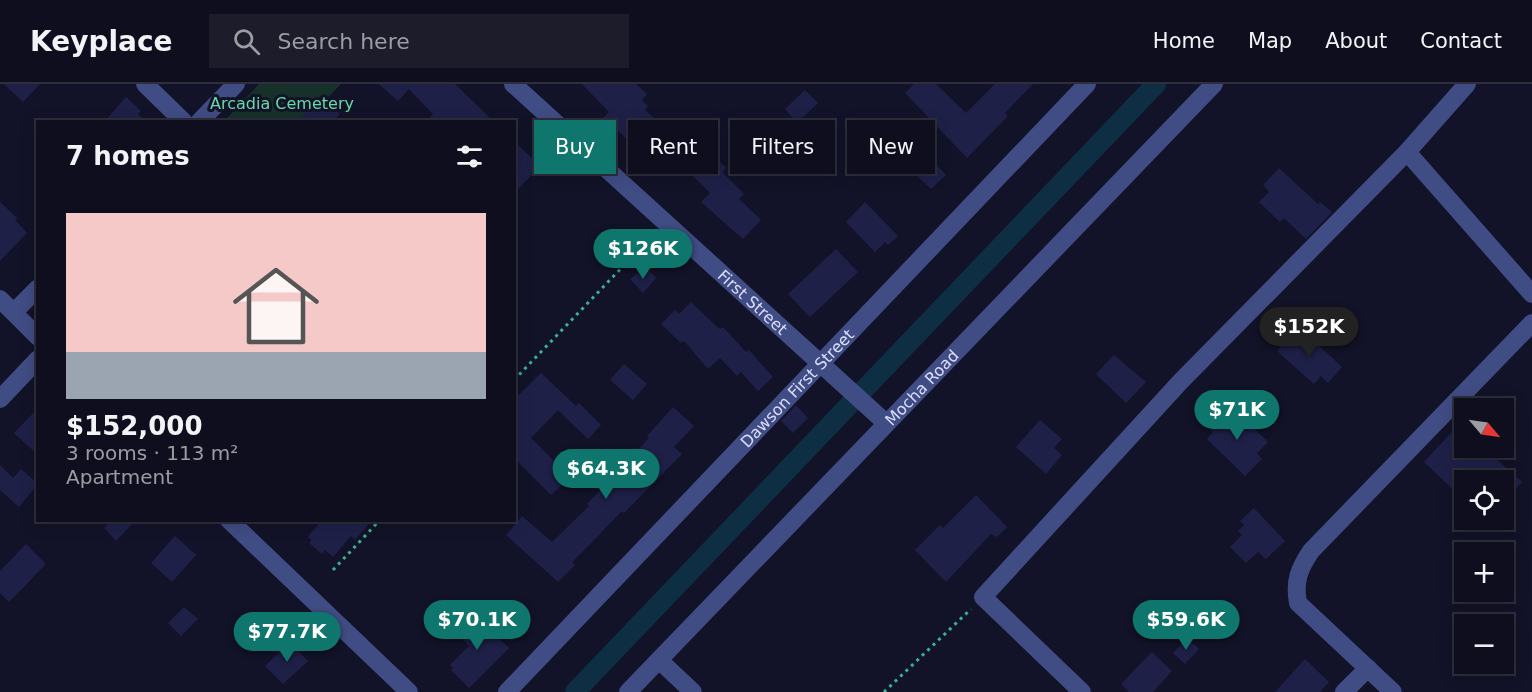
<!DOCTYPE html>
<meta charset="utf-8">
<style>
:root{--surface:#0e0e1e;--page:#1c1c2b;--text:#f1f3f6;--muted:#9b9ca4;--line:#2e2e3c;--accent:#0f766e}
body{margin:0;font-family:"DejaVu Sans",sans-serif;background:var(--page);color:var(--text);height:100vh;display:flex;flex-direction:column;font-size:22px;white-space:nowrap}
*{box-sizing:border-box;margin:0}
p{font-size:20px;color:var(--muted)}
.icon{flex:none;width:33px;height:33px;fill:none;stroke:currentColor;stroke-width:2;stroke-linecap:round;stroke-linejoin:round}
.map{position:relative;flex:1;overflow:hidden}
.panel{position:absolute;left:36px;top:36px;width:480px;height:402px;display:flex;flex-direction:column;background:var(--surface);border-radius:0px;box-shadow:0 3px 15px #0003,0 0 0 2px var(--line)}
.panel>*{flex:none}
.top-card{position:absolute;left:534px;top:36px;width:570px;height:54px;display:flex;gap:12px}
.needle{width:39px;rotate:119deg}
.tools{position:absolute;left:1454px;top:314px;display:grid;gap:12px}
.tools a{display:grid;place-items:center;width:60px;height:60px;border-radius:0px;background:var(--surface);box-shadow:0 3px 15px #0003,0 0 0 2px var(--line);font-size:30px}
.price{position:absolute;translate:-50% -51px;padding:0 14px;border-radius:21px;background:var(--accent);color:#fff;font-size:20px;line-height:39px;filter:drop-shadow(0 2px 3px #0008)}
.price::after{content:'';position:absolute;left:50%;top:36px;width:18px;height:14px;margin-left:-9px;background:inherit;clip-path:polygon(0 0,100% 0,50% 100%)}
.price.active{background:#222;color:#fff}
ul{padding:0;list-style:none}
li{display:grid;align-content:center;gap:12px;height:318px;padding:0 30px}
li span{display:grid;place-items:center;height:186px;border-radius:0px;color:#555}
li>.icon{margin-inline-start:auto}
span .icon{width:108px;height:108px;fill:#fffc;stroke-width:1}
li b{font-size:26px}
h2{display:flex;justify-content:space-between;align-items:center;height:72px;padding:0 30px;font-size:26px}
.chip{padding:0 21px;border-radius:0px;background:var(--surface);box-shadow:0 3px 15px #0003,0 0 0 2px var(--line);font-size:21px;line-height:54px}
.chip.active{background:var(--accent);color:#fff}
header{display:flex;align-items:center;gap:36px;box-sizing:border-box;height:84px;padding:0 30px;background:var(--surface);border-bottom:2px solid var(--line)}
header strong{font-size:28px}
nav{display:flex;gap:33px;margin-inline-start:auto;font-size:21px}
.search{width:420px;height:54px;background:var(--page);display:flex;align-items:center;gap:15px;box-sizing:border-box;padding:0 21px;border-radius:0px;color:var(--muted);font-size:22px}
.map>svg:first-child{display:block}
.green{fill:#15312a}
.lines{fill:none;stroke-linecap:round;stroke-linejoin:round}
.canal{stroke:#0e2e44;stroke-width:20}
.building{fill:#1f2048}
.path{stroke:#38b391;stroke-width:3;stroke-dasharray:3 4.5;stroke-linecap:butt}
.minor{stroke:#404c84;stroke-width:18}
.labels{text-anchor:middle;stroke-width:6;stroke-linejoin:round;paint-order:stroke}
.park-label{font-size:16px;fill:#6ad9a5;stroke:#121328}
.street-label{font-size:16px;fill:#dbdefd;stroke:#121328}
</style>
<header>
<strong>Keyplace</strong>
<div class="search"><svg class="icon" aria-label="search" viewBox="0 0 24 24"><circle cx="10" cy="10" r="6"/><path d="M15 15l6 6"/></svg>Search here</div>
<nav><a>Home</a><a>Map</a><a>About</a><a>Contact</a></nav>
</header>
<div class="map">
<svg width="1532" height="608" viewBox="0 0 1532 608">
<rect width="100%" height="100%" fill="#121328"/>
<!-- green -->
<polygon class="green" points="259,0 341,0 305,37 223,38"/>
<g class="lines">
<!-- canal -->
<polyline class="canal" points="575,608 1156,0"/>
</g>
<!-- building -->
<g class="building">
<polygon points="4,0 40,0 23,18"/>
<polygon points="379,0 455,0 494,38 426,38 433,30 409,5 398,17"/>
<polygon points="582,0 636,0 647,10 642,16 648,22 645,26 673,51 651,76 603,34 609,28"/>
<polygon points="914,0 936,0 966,29 995,0 1033,0 1005,29 1008,32 967,74 905,9"/>
<polygon points="805,6 818,19 797,39 785,25"/>
<polygon points="321,12 340,30 333,38 297,38"/>
<polygon points="126,13 141,27 138,30 146,38 104,38"/>
<polygon points="514,57 540,82 514,109"/>
<polygon points="704,62 726,84 722,88 744,110 739,115 761,136 743,155 701,118 710,109 684,83"/>
<polygon points="928,72 946,91 931,105 912,87"/>
<polygon points="1279,84 1318,120 1320,118 1332,128 1306,155 1284,134 1280,138 1259,118 1269,108 1263,101"/>
<polygon points="0,118 17,134 15,136 27,149 0,177"/>
<polygon points="865,118 898,152 888,161 885,158 875,168 846,138"/>
<polygon points="836,165 858,188 810,233 788,210"/>
<polygon points="646,183 656,194 643,209 630,195"/>
<polygon points="691,218 717,243 720,245 723,243 746,268 749,266 773,293 758,307 741,288 737,292 720,274 708,285 684,257 681,259 661,240 675,226 679,230"/>
<polygon points="1302,246 1342,283 1328,299 1321,292 1314,300 1277,267 1292,250 1296,253"/>
<polygon points="1114,271 1146,298 1126,319 1096,290"/>
<polygon points="624,280 647,300 633,316 610,296"/>
<polygon points="541,289 576,322 579,319 601,341 588,355 558,326 531,354 570,393 551,411 514,374 514,316"/>
<polygon points="796,321 808,334 793,349 781,337"/>
<polygon points="673,323 694,342 674,363 682,370 624,429 622,427 595,455 572,478 575,481 558,498 506,451 522,432 552,458 589,422 587,420 649,354 647,352"/>
<polygon points="38,324 38,371 14,349"/>
<polygon points="1223,327 1230,333 1236,327 1268,358 1257,369 1262,375 1245,392 1207,355 1213,348 1208,342"/>
<polygon points="1464,335 1464,363 1483,363 1522,398 1503,419 1503,396 1464,396 1464,416 1424,378"/>
<polygon points="1040,336 1062,355 1054,364 1062,371 1046,390 1016,363"/>
<polygon points="0,381 13,394 21,385 38,400 19,423 0,406"/>
<polygon points="976,411 1007,443 997,453 991,450 946,498 915,466 940,441 943,444"/>
<polygon points="1254,424 1285,457 1266,475 1258,468 1246,479 1230,463 1242,451 1238,447 1244,441 1240,437"/>
<polygon points="111,436 136,436 116,457 104,444"/>
<polygon points="322,436 372,436 355,456 351,452 333,473 325,466 322,470 309,459 312,456 308,453"/>
<polygon points="175,452 196,471 172,498 151,479"/>
<polygon points="26,460 46,480 9,518 0,509 0,487"/>
<polygon points="184,523 198,535 181,552 168,539"/>
<polygon points="472,529 509,564 469,604 451,586 453,584 450,581 469,562 455,547"/>
<polygon points="1187,554 1199,565 1185,580 1173,569"/>
<polygon points="290,558 308,577 283,600 265,582"/>
<polygon points="1152,568 1172,587 1153,608 1129,608 1121,600"/>
<polygon points="1305,575 1329,598 1320,608 1275,608"/>
</g>
<g class="lines">
<!-- path -->
<g class="path">
<polyline points="514,296 653,151"/>
<polyline points="333,486 380,436"/>
<polyline points="884,608 971,525"/>
</g>
<!-- minor -->
<g class="minor">
<polyline points="145,0 184,38"/>
<path id="s1" d="M513 0 886 339"/>
<polyline points="199,38 236,0"/>
<polyline points="1407,68 1532,210"/>
<polyline points="0,215 38,253"/>
<polyline points="14,228 38,204"/>
<polyline points="0,315 38,275"/>
<polyline points="229,436 409,608"/>
<polyline points="659,576 693,608"/>
<path id="s2" d="M507 608 1087 0"/>
<path id="s3" d="M628 608 1214 0"/>
<polyline points="1082,608 983,513 1181,297 1407,68 1467,0"/>
<polyline points="1344,608 1368,584"/>
<path d="M1393 608 1298 519C1294 497 1299 485 1311 467L1532 239"/>
</g>
</g>
<g class="labels">
<!-- park labels -->
<g class="park-label">
<text x="282" y="25">Arcadia Cemetery</text>
</g>
<!-- street labels -->
<g class="street-label">
<text dy="6" stroke="none"><textPath href="#s1" startOffset="324">First Street</textPath></text>
<text dy="6" stroke="none"><textPath href="#s3" startOffset="423">Mocha Road</textPath></text>
<text dy="6" stroke="none"><textPath href="#s2" startOffset="420">Dawson First Street</textPath></text>
</g>
</g>
</svg>
<div class="tools">
<a><svg class="needle" viewBox="-14 -14 28 28"><path d="M0-13l5 13h-10z" fill="#e53935"/><path d="M0 13l5-13h-10z" fill="#9b9ca4"/></svg></a>
<a><svg class="icon" aria-label="locate" viewBox="0 0 24 24"><circle cx="12" cy="12" r="6"/><path d="M12 2v4M12 18v4M2 12h4M18 12h4"/></svg></a>
<a>+</a>
<a>−</a>
</div>
<b class="price" style="left:643px;top:196px">$126K</b>
<b class="price active" style="left:1309px;top:274px">$152K</b>
<b class="price" style="left:1237px;top:357px">$71K</b>
<b class="price" style="left:606px;top:416px">$64.3K</b>
<b class="price" style="left:477px;top:567px">$70.1K</b>
<b class="price" style="left:1186px;top:567px">$59.6K</b>
<b class="price" style="left:287px;top:579px">$77.7K</b>
<div class="top-card">
<a class="chip active">Buy</a>
<a class="chip">Rent</a>
<a class="chip">Filters</a>
<a class="chip">New</a>
</div>
<section class="panel">
<h2>7 homes<svg class="icon" aria-label="filters" viewBox="0 0 24 24"><path d="M4 7h16M4 17h16"/><circle cx="9" cy="7" r="2"/><circle cx="15" cy="17" r="2"/></svg></h2>
<ul>
<li><span style="background:linear-gradient(#f6c9c9 75%,#9aa5b1 0)"><svg class="icon" aria-label="home" viewBox="0 0 24 24"><path d="M3 11l9-7 9 7M6 9v11h12V9"/></svg></span><div><b>$152,000</b><p>3 rooms · 113 m²</p><p>Apartment</p></div></li>
</ul>
</section>
</div>
